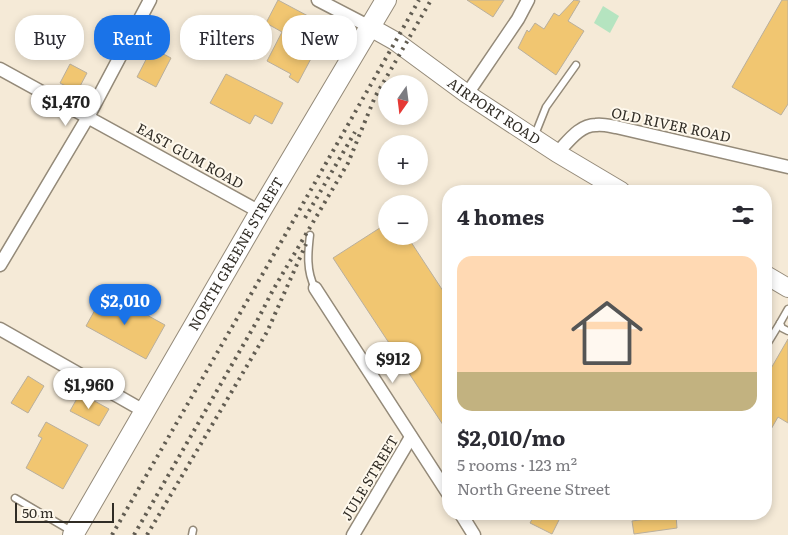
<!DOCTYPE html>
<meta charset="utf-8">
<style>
:root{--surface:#fff;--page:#f7f7f7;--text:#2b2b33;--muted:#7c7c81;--accent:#1a73e8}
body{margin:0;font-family:Literata,serif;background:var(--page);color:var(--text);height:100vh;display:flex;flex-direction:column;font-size:19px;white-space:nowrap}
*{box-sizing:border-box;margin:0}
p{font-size:16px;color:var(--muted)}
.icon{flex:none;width:28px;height:28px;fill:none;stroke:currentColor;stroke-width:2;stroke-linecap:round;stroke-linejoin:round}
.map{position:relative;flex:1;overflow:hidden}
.side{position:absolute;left:442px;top:185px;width:330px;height:335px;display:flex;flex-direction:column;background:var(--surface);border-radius:20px;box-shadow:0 2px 8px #0003}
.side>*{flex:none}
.hud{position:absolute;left:15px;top:15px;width:352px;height:45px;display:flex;gap:10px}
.needle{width:32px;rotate:194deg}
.fabs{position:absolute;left:378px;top:75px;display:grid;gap:10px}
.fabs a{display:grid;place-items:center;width:50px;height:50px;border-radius:50%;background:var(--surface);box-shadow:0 2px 8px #0003;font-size:25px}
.scale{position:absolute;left:15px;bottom:12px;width:99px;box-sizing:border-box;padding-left:5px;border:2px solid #302c25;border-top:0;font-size:14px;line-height:18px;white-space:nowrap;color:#302c25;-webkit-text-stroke:4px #fef8ec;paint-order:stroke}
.price{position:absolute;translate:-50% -42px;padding:0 11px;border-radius:18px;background:#fff;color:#222;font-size:16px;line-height:32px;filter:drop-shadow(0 1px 2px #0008)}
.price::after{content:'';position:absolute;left:50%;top:30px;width:15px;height:11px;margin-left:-8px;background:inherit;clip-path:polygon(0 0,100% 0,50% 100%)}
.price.selected{background:var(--accent);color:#fff}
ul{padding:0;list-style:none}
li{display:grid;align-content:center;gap:10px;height:265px;padding:0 15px}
li span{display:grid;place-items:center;height:155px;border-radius:15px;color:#555}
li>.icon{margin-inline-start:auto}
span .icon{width:90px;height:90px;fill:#fffc;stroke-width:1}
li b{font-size:21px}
h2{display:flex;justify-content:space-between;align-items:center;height:60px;padding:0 15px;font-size:21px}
.pill{padding:0 18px;border-radius:20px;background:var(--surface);box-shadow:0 2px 8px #0003;font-size:18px;line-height:45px}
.pill.selected{background:var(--accent);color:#fff}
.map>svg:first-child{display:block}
.green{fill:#b5e4c0}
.building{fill:#f1c671;stroke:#b9af9d}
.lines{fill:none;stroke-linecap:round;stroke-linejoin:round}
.lane-casing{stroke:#948a79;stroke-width:9}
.street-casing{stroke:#948a79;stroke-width:15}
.secondary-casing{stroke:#948a79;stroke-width:20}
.primary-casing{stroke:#948a79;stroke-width:22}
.lane{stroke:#fff;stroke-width:6}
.street{stroke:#fff;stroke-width:12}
.secondary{stroke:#fff;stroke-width:18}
.primary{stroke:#fff;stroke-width:20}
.rail{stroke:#625d52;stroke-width:4;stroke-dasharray:2.5 5;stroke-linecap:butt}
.labels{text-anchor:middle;stroke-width:4;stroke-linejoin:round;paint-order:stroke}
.street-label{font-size:14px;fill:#302c25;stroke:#fef8ec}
</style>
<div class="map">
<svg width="788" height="535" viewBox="0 0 788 535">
<rect width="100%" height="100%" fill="#f5ead7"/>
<!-- green -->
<polygon class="green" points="603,6 619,16 610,33 594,23"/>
<!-- building -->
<g class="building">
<polygon points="278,0 338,32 324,58 314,53 298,83 289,77 291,74 267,61 282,32 266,23"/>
<polygon points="467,0 504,0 493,17"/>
<polygon points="574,0 580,1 568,21 584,31 556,75 518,48 527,30 529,32 535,23 544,29 554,13 559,16"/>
<polygon points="782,0 788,0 788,104 781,115 732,87"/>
<polygon points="198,20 215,30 200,57 183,48"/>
<polygon points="152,48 171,58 156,87 137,77"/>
<polygon points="70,64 87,73 77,92 60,83"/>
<polygon points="226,74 283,103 272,124 255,115 250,124 210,103"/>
<polygon points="386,224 386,236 407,236 449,300 449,434 333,258"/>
<polygon points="105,292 165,325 146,359 86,326"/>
<polygon points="788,339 788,423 778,417 766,438 766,377"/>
<polygon points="28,376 44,386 28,413 11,403"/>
<polygon points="80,393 109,409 99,426 70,411"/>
<polygon points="46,422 88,445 63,489 26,468 42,438 38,436"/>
<polygon points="535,514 562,514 552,534 530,523"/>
<polygon points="676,515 677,528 634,534 632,521"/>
</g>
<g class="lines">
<defs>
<g id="lane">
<polyline points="534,137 546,107 576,65"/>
<path d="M310 235C308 252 306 271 315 288"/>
<polyline points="788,309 780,323 782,328 788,331"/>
<polyline points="766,346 780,323"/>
<polyline points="15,498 73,532"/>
<polyline points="192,535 193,530"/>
</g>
<g id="street">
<polyline points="318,0 370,27"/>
<polyline points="0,69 260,212"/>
<polyline points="467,94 518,19 528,0"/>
<path d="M557 153C568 142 579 125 596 125 602 124 610 126 616 127L788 167"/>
<polyline points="0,265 88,117 150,0"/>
<polyline points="315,288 449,495"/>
<polyline points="0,329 144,411"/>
<polyline points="461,514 474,535"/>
<polyline points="353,535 411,437"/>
</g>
<g id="secondary">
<path id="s1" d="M370 27 395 41 467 94 557 153 621 191"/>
<polyline points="766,275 788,288"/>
</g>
<g id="primary">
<path id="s2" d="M73 535 260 212 386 0"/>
</g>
</defs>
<!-- lane casing -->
<use href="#lane" class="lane-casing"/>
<!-- street casing -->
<use href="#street" class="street-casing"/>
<!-- secondary casing -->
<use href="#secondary" class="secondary-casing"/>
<!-- primary casing -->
<use href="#primary" class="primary-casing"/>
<!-- lane -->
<use href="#lane" class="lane"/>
<!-- street -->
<use href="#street" class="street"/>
<!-- secondary -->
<use href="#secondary" class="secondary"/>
<!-- primary -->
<use href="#primary" class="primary"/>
<!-- rail -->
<g class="rail">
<polyline points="305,218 355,132"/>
<polyline points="112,535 288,230 419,0"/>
<polyline points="134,535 257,321 273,290 348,163 375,97 431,0"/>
<polyline points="147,535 267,332 306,244"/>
</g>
</g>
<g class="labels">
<!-- street labels -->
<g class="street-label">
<text dy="5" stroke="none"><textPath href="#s1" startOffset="150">AIRPORT ROAD</textPath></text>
<text transform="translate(671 125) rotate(12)" y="5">OLD RIVER ROAD</text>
<text transform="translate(190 156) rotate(29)" y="5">EAST GUM ROAD</text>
<text dy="5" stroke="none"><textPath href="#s2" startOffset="325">NORTH GREENE STREET</textPath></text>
<text transform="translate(370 478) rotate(-59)" y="5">JULE STREET</text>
</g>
</g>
</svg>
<div class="fabs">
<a><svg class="needle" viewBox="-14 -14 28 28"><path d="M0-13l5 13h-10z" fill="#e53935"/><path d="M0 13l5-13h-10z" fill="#7c7c81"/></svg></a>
<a>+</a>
<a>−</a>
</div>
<div class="scale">50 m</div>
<b class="price" style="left:66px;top:127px">$1,470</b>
<b class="price selected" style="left:125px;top:326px">$2,010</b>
<b class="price" style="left:393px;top:384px">$912</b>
<b class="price" style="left:89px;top:410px">$1,960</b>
<div class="hud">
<a class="pill">Buy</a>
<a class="pill selected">Rent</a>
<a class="pill">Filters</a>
<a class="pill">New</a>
</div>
<section class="side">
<h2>4 homes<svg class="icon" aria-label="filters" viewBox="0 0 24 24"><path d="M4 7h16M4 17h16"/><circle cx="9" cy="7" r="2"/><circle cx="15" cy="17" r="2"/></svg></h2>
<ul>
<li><span style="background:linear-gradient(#ffd9b3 75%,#c2b280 0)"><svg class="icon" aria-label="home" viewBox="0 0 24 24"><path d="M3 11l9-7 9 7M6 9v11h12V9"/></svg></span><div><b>$2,010/mo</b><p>5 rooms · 123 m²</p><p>North Greene Street</p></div></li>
</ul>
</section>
</div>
